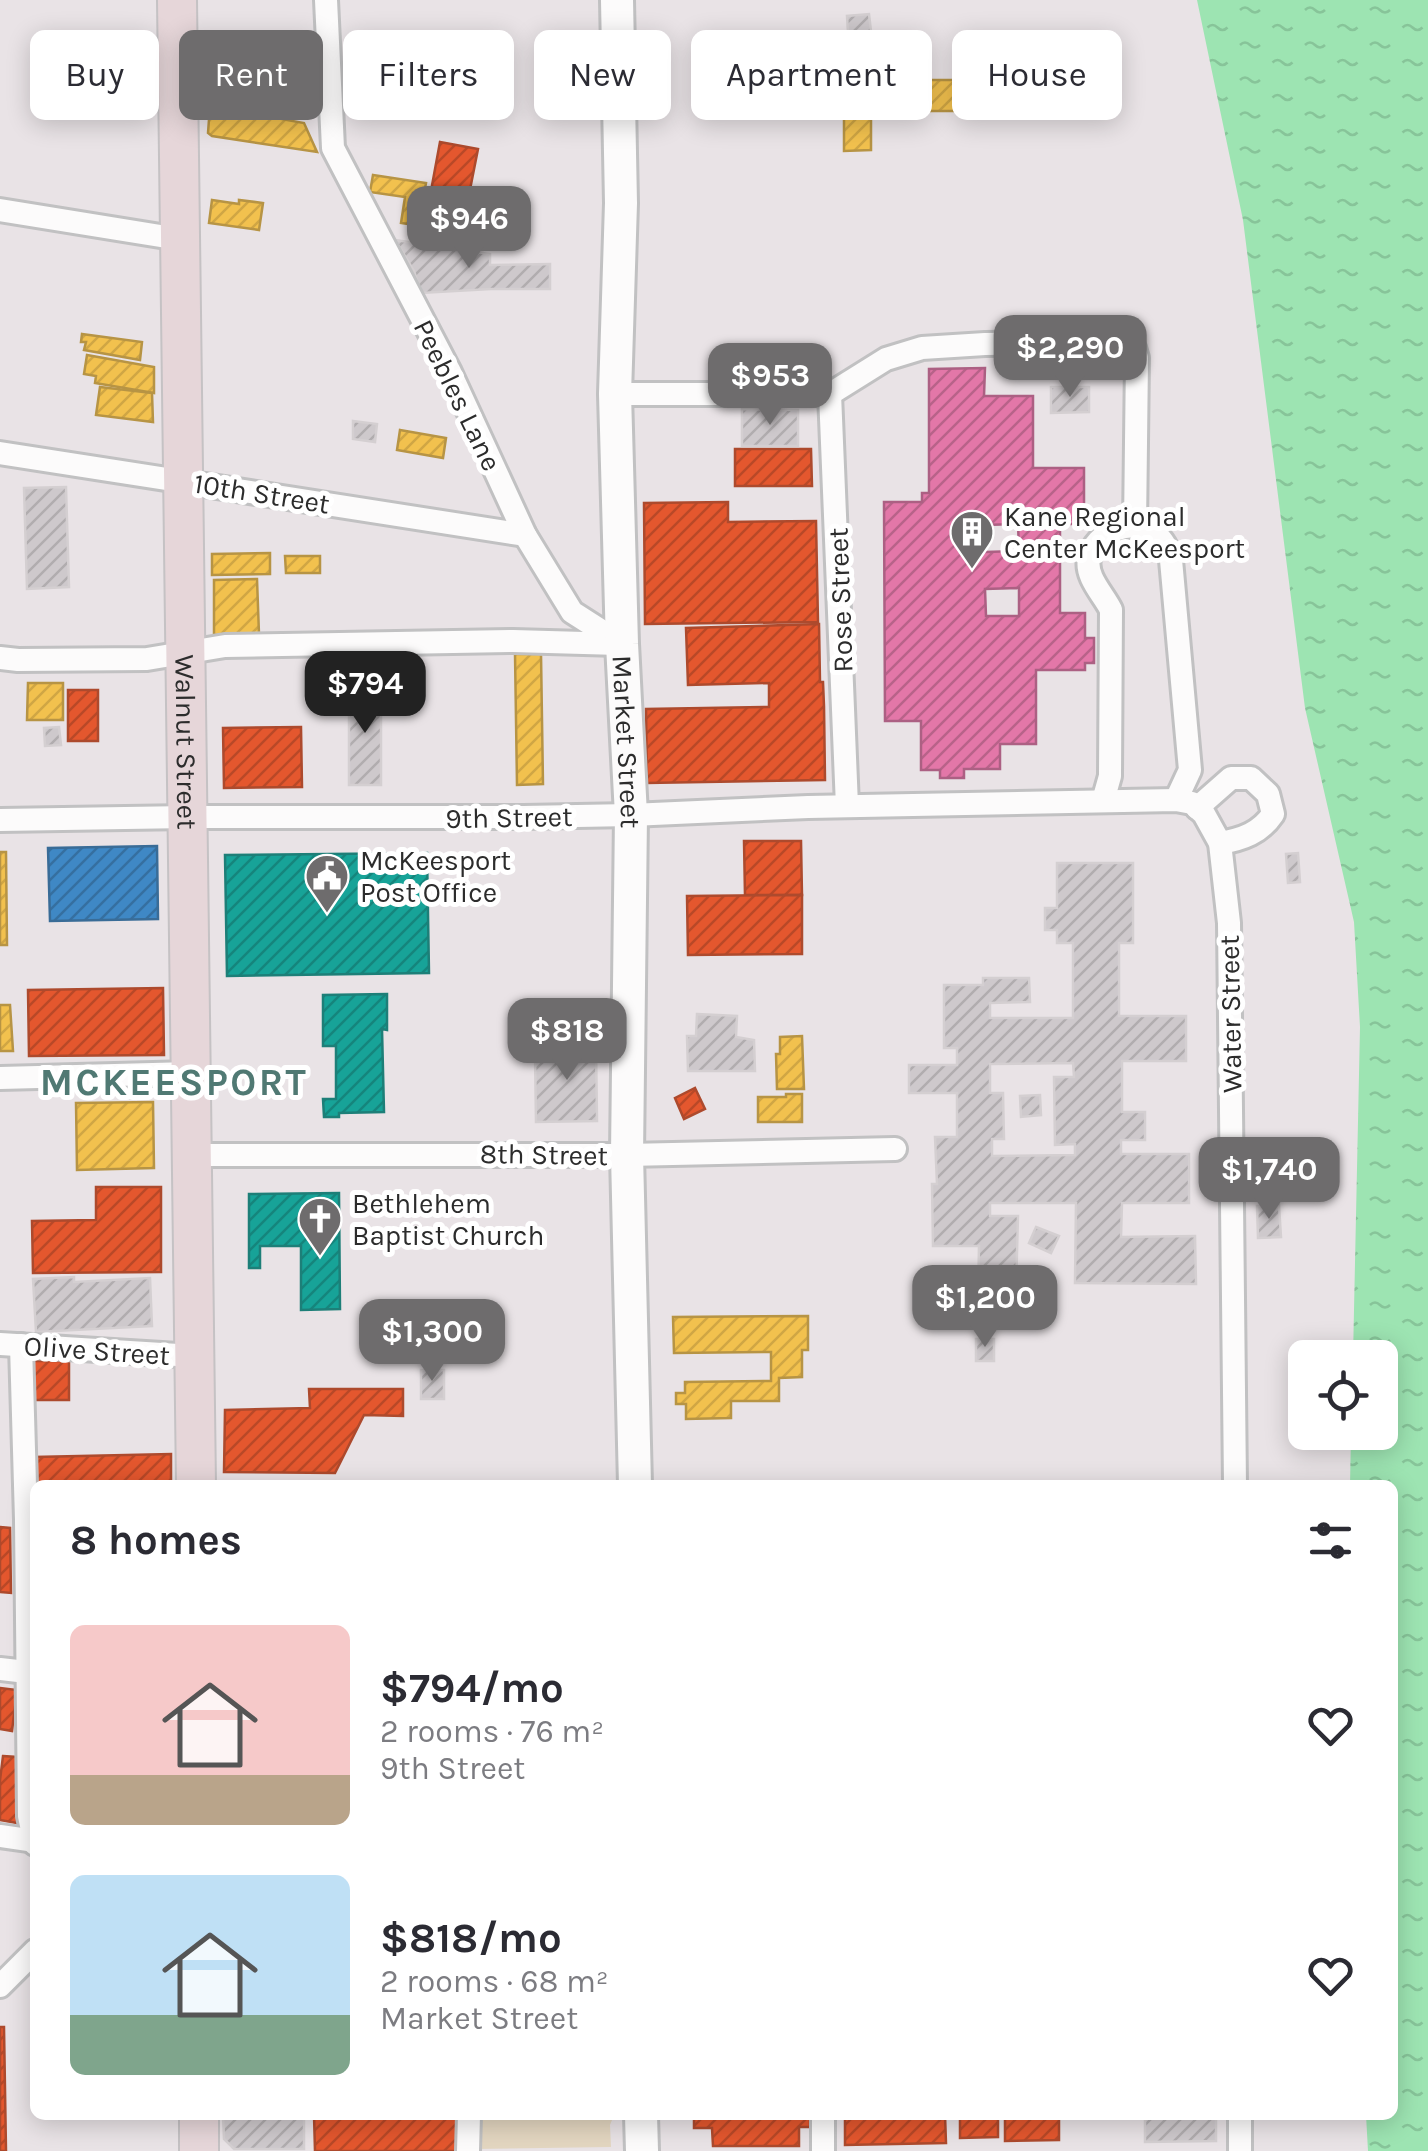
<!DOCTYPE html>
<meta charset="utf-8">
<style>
:root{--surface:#fff;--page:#f2f2f3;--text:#2b2b33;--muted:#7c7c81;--accent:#6e6c6d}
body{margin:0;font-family:Karla,sans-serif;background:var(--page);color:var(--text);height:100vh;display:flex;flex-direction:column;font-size:38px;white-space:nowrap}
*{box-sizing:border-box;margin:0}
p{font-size:32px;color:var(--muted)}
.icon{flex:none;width:55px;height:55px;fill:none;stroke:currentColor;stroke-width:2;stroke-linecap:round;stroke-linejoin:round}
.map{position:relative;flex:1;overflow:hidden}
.sheet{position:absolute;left:30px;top:1480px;width:1368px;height:640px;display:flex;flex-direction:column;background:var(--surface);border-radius:15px;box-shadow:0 5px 25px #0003}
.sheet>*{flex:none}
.top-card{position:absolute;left:30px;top:30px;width:1370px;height:90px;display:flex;gap:20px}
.buttons{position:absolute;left:1288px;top:1340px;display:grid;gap:20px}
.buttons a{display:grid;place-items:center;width:110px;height:110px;border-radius:15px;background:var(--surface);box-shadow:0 5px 25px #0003;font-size:50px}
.price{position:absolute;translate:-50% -85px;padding:0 22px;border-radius:20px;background:var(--accent);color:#fff;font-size:32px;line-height:65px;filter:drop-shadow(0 2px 5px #0008)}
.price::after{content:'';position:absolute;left:50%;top:60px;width:30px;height:22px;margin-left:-15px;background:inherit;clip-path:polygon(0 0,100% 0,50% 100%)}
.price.on{background:#222;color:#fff}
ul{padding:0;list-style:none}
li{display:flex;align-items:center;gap:30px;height:250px;padding:0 40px}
li span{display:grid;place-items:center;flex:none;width:280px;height:200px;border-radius:15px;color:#555}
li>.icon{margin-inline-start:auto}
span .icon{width:120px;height:120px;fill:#fffc;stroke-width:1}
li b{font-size:42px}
h2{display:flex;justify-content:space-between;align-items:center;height:120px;padding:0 40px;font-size:42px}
.pill{padding:0 35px;border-radius:15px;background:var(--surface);box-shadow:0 5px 25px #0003;font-size:35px;line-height:90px}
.pill.on{background:var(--accent);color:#fff}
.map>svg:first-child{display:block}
.grass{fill:#e3d6c0}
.water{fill:url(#water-ripples)}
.homes{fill:url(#homes-hatch);stroke:#b79444;stroke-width:2.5}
.shops{fill:url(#shops-hatch);stroke:#ad4a2d;stroke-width:2.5}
.schools{fill:url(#schools-hatch);stroke:#396c97;stroke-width:2.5}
.health{fill:url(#health-hatch);stroke:#ac6083;stroke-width:2.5;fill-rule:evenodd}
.public{fill:url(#public-hatch);stroke:#1d7f78;stroke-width:2.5}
.building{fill:url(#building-hatch);stroke:#d4cfd1;stroke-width:2.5;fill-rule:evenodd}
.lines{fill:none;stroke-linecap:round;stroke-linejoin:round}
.street-casing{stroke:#c1c1c2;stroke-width:28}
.secondary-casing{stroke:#c1c1c2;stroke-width:38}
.primary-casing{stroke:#c5c2c4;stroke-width:42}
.street{stroke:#fcfbfb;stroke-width:22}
.secondary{stroke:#fcfbfb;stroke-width:32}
.primary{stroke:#e6d6d9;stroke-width:38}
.labels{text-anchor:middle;stroke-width:10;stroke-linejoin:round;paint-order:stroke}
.street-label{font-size:28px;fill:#2c2c2c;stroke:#fff}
.poi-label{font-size:28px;fill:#2c2c2c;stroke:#fff;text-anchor:start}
.district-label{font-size:38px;font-weight:bold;letter-spacing:2.5px;fill:#507973;stroke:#fff}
</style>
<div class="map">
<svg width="1428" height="2151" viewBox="0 0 1428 2151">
<defs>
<pattern id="water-ripples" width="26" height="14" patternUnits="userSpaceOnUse" patternTransform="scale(2.5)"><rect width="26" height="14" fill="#9de4b2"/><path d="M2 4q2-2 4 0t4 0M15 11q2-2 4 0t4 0" fill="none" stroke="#87c499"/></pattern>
<pattern id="homes-hatch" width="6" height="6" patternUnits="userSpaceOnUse" patternTransform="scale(2.5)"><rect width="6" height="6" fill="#f2c14e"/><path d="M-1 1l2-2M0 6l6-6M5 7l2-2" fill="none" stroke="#d0a644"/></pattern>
<pattern id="shops-hatch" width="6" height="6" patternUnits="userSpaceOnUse" patternTransform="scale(2.5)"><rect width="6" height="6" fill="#e4572e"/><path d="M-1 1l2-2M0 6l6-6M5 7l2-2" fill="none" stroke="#b94827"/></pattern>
<pattern id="schools-hatch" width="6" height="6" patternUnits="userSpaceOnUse" patternTransform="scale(2.5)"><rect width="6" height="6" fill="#3f88c5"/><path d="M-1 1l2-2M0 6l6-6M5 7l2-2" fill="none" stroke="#356fa0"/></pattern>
<pattern id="health-hatch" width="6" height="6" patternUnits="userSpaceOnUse" patternTransform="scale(2.5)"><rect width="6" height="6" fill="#e377a8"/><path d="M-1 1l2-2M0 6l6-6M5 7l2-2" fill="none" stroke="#b86289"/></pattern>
<pattern id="public-hatch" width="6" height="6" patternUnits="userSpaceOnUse" patternTransform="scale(2.5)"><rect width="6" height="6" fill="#17a398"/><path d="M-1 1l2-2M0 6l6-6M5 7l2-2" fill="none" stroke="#15857c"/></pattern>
<pattern id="building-hatch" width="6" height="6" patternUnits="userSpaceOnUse" patternTransform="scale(2.5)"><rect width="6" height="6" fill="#cec9cc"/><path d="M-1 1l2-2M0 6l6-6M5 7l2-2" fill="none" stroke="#b1adaf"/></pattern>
</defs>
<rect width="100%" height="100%" fill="#e9e3e6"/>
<!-- grass -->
<polygon class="grass" points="473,2115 614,2115 610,2125 611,2147 473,2149"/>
<!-- water -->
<polygon class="water" points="1197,0 1428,0 1428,2151 1368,2151 1366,2115 1392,2115 1392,1485 1350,1485 1351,1433 1380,1432 1380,1358 1353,1357 1360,1027 1354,922 1305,708 1243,220"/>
<!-- homes -->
<g class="homes">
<polygon points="349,43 393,43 394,58 349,58"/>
<polygon points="741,80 965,80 965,111 871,111 871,150 844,151 844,116 741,116"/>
<polygon points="353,83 381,89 377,105 349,99"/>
<polygon points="210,106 304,123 317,152 212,136 208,133"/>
<polygon points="373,175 426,183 424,194 413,193 413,196 426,199 422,226 401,223 405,197 370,192"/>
<polygon points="212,200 239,204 239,200 263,203 259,230 209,223"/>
<polygon points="82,334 142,342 140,360 84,350 86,342 81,342"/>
<polygon points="87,355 154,367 154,393 95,383 96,376 84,374"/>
<polygon points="100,387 152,393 153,422 96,415"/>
<polygon points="400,430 446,438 443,458 397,450"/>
<polygon points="270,553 270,574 212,575 212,554"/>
<polygon points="285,556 320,556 320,573 286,573"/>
<polygon points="257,579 259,634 214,635 214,580"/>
<polygon points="515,654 541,654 543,784 517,785"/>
<polygon points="28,683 63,683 63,720 27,720"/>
<polygon points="0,852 6,852 7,945 0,945"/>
<polygon points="0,1005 10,1005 13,1051 0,1051"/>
<polygon points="802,1036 804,1089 777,1089 776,1054 780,1054 780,1037"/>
<polygon points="786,1094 802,1094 802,1122 758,1122 758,1097 786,1097"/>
<polygon points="153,1102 154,1168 77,1170 76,1103"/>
<polygon points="808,1316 808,1350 802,1350 802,1377 779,1378 779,1401 731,1401 731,1418 686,1419 686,1404 676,1404 676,1393 685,1393 685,1382 771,1381 771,1352 674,1353 673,1317"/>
</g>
<!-- shops -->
<g class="shops">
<polygon points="440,142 478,149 463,225 426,218"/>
<polygon points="735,449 811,449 812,486 735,486"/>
<polygon points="728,502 728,522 816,521 818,622 645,624 644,503"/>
<polygon points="819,624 820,682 823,682 824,706 825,780 647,783 646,709 769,707 769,683 688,685 686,628"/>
<rect x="68" y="690" width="30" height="51"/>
<polygon points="301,727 302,787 224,788 223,728"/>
<polygon points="744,841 801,841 802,895 745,895"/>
<polygon points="802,895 802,954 688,955 687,896"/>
<polygon points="163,988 164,1055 29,1056 28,990"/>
<polygon points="695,1088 705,1109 684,1119 675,1098"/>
<polygon points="96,1187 161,1187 161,1272 33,1273 32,1221 96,1220"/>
<rect x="33" y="1361" width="36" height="39"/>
<polygon points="309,1389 403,1389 403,1416 364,1415 335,1473 224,1472 225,1410 310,1408"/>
<polygon points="171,1454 171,1485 35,1485 34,1457"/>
<polygon points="0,1527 10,1528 11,1593 0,1592"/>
<polygon points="0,1688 17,1690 12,1731 0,1729"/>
<polygon points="3,1756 17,1757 17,1823 0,1820 0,1780"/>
<polygon points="0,2027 4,2027 6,2151 0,2151"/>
<polygon points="314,2115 458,2115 459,2151 315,2151"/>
<polygon points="694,2115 810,2115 810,2127 799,2127 799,2146 713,2146 712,2128 694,2128"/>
<polygon points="845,2115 945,2115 946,2143 845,2145"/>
<polygon points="960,2115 998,2115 998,2137 960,2138"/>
<polygon points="1005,2115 1059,2115 1059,2140 1005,2141"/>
</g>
<!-- schools -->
<polygon class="schools" points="157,846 158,919 50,921 48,848"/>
<!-- health -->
<path class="health" d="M985 368 984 396H1033V468H1084V524H1060V613H1085V638H1094V663H1085V670H1036V744H1000V769H964V778H940V770H921V721H885L884 502H922V493H929V369ZM1018 524 1019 551 985 552 984 525ZM1019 588V616H986L985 589Z"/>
<!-- public -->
<g class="public">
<polygon points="427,853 429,973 227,976 225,855"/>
<polygon points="387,994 387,1030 382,1029 384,1112 339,1113 339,1117 324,1117 323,1099 336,1099 336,1046 323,1046 323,995"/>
<polygon points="339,1193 340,1309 301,1310 301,1246 260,1246 260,1268 249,1268 249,1194"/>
</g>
<!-- building -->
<g class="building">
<polygon points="869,14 871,31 848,33 847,16"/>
<polygon points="395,240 490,254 490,265 550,264 550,289 491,289 421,293 414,271"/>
<polygon points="1051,387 1089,387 1089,412 1051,413"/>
<polygon points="742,409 798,410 798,446 742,446"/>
<polygon points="353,421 377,424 375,442 353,439"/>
<polygon points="66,487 69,587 27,589 24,488"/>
<rect x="349" y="686" width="32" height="99"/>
<polygon points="59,727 61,745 45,746 44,728"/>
<polygon points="1298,853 1300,882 1288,883 1286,854"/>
<path d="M1057 863H1133V943H1119V1016H1186V1061H1122V1112H1145V1140H1121V1154H1189V1203H1122L1121 1237 1195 1236 1196 1284 1075 1283 1076 1203H990V1216H1018L1016 1289 991 1290 990 1296H978L979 1246H933L932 1184H937L935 1137H957V1093H909V1065H957V1048H944V985H983V978H1029L1030 1002 990 1003V1018H1073V943H1057V930H1045V908H1057ZM1073 1063 1074 1077H1054L1055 1145 1075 1144V1155L992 1156V1139H1004L1003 1093H990V1064Z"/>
<polygon points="697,1014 737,1016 736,1037 754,1040 755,1071 688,1071 687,1036 696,1036"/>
<polygon points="596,1042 597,1121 536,1122 535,1055 545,1055 545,1043"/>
<polygon points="1040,1095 1041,1115 1021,1117 1020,1096"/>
<polygon points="1279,1205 1281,1237 1258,1238 1257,1206"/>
<polygon points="1036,1227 1059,1236 1051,1253 1029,1243"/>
<polygon points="74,1277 74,1282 150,1278 152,1326 36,1332 33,1279"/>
<rect x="976" y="1339" width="18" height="22"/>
<rect x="421" y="1370" width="23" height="29"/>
<polygon points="223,2115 304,2115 304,2149 234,2149 224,2139"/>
<polygon points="1145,2115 1216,2115 1216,2141 1145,2142"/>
</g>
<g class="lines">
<defs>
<g id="street">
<polyline points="326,0 333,148 450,372 525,535 572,612 622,644"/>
<polyline points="0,210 179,239"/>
<polyline points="615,394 830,394"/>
<polyline points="830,394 886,359 922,348 985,344 1123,342 1134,348 1137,358 1135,527"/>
<polyline points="830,394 847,806"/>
<polyline points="0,453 525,535"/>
<polyline points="0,658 18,660 147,659 225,646 513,641 619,644"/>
<path d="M1103 801 1110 776 1111 610C1104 595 1085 577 1089 559 1095 532 1131 517 1154 533 1164 540 1167 549 1171 560L1190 770 1176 800"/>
<path d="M1197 808 1231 778H1251L1268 794 1273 814C1260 833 1243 839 1220 843"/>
<polyline points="0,820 188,817 523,817 631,815 808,807 1176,800 1192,803 1204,814 1220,843 1229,923 1235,1485"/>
<polyline points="0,1078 191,1073"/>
<polyline points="192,1155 627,1155 895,1149"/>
<polyline points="0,1344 194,1356"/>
<polyline points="21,1345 26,1520 29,1816 35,1844"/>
<polyline points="0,1669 35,1673"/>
<polyline points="0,1836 35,1841"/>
<polyline points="0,1986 35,1951"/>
<polyline points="823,2115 823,2151"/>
<polyline points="1240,2115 1240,2151"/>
<polyline points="468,2151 469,2115"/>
</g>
<g id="secondary">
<path id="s1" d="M617 0 621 203 615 394 622 644 631 815 627 1155 635 1485"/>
<polyline points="641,2115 642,2151"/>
</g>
<g id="primary">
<path id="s2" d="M177 0 196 1485"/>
<polyline points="199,2115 199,2151"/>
</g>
</defs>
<!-- street casing -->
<use href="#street" class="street-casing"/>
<!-- secondary casing -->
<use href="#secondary" class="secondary-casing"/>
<!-- primary casing -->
<use href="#primary" class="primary-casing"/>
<!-- street -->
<use href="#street" class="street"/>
<!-- secondary -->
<use href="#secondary" class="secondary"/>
<!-- primary -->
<use href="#primary" class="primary"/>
</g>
<!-- icons -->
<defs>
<symbol id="building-pin" viewBox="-11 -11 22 30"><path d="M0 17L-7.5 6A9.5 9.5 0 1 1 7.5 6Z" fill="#6e6c6d" stroke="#fff"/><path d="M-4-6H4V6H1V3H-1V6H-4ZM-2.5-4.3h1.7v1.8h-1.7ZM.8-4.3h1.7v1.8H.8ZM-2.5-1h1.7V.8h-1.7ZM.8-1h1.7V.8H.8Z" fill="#fff"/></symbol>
<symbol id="civic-pin" viewBox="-11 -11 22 30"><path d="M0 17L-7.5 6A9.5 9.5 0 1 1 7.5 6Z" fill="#6e6c6d" stroke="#fff"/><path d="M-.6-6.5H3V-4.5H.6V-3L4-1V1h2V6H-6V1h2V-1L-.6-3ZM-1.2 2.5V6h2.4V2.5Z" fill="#fff"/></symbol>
<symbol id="church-pin" viewBox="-11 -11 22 30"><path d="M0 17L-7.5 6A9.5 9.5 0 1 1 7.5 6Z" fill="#6e6c6d" stroke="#fff"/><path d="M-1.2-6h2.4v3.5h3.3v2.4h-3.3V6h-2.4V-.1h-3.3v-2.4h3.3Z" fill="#fff"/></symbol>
</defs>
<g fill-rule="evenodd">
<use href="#building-pin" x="947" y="507" width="50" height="68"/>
<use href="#civic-pin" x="302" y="851" width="50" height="68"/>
<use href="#church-pin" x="295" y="1194" width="50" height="68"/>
</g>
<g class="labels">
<!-- street labels -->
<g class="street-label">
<text transform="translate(458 395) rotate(64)" y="10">Peebles Lane</text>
<text transform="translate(262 493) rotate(9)" y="10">10th Street</text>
<text transform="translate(840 600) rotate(-92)" y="10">Rose Street</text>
<text dy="10" stroke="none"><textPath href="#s1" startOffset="742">Market Street</textPath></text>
<text dy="10" stroke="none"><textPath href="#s2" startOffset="742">Walnut Street</textPath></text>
<text transform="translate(509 817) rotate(-1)" y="10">9th Street</text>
<text transform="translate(1230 1014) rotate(-91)" y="10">Water Street</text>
<text transform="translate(544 1154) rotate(1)" y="10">8th Street</text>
<text transform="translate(97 1350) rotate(4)" y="10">Olive Street</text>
</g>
<!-- poi labels -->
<g class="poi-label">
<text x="1004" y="526">Kane Regional<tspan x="1004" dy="32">Center McKeesport</tspan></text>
<text x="360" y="870">McKeesport<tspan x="360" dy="32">Post Office</tspan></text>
<text x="352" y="1213">Bethlehem<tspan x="352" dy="32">Baptist Church</tspan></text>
</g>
<!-- district labels -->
<g class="district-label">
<text x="174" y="1095">MCKEESPORT</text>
</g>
</g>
</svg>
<div class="buttons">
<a><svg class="icon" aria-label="locate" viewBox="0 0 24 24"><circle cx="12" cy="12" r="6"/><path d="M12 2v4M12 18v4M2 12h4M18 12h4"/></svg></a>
</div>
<b class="price" style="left:469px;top:271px">$946</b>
<b class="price" style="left:1070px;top:400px">$2,290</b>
<b class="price" style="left:770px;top:428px">$953</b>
<b class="price on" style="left:365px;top:736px">$794</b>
<b class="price" style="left:567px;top:1083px">$818</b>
<b class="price" style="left:1269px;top:1222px">$1,740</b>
<b class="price" style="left:985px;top:1350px">$1,200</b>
<b class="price" style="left:432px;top:1384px">$1,300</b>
<div class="top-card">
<a class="pill">Buy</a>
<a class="pill on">Rent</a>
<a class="pill">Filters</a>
<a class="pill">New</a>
<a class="pill">Apartment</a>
<a class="pill">House</a>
</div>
<section class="sheet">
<h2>8 homes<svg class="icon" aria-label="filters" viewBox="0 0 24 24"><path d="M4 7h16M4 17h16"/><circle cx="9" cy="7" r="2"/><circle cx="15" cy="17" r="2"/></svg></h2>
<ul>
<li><span style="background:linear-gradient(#f6c9c9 75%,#b9a48a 0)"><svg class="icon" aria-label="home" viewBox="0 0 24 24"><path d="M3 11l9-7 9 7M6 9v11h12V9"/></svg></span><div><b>$794/mo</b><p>2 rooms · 76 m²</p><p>9th Street</p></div><svg class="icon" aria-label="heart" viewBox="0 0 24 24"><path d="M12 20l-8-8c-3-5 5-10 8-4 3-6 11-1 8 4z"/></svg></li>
<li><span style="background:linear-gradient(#bfe0f5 70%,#7fa58c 0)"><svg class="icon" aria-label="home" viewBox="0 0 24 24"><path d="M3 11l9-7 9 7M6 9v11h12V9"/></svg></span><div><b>$818/mo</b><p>2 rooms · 68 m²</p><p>Market Street</p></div><svg class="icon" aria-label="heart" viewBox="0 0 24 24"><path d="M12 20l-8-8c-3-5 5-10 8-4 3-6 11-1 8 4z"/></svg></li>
</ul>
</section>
</div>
